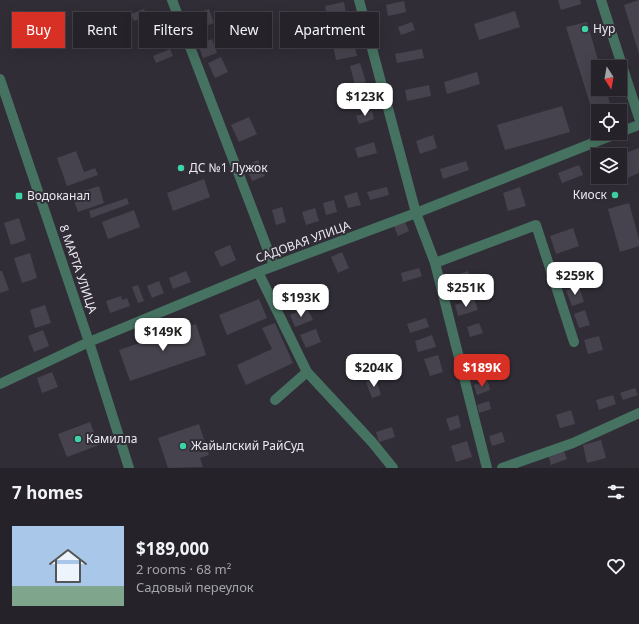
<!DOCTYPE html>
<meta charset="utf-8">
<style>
:root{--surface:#252229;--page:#312f35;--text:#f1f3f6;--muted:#a3a4a8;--line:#423f46;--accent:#d93025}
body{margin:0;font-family:"Noto Sans",sans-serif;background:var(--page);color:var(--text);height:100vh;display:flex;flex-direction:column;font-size:15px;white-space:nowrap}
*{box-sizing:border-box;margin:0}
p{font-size:13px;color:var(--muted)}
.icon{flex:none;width:22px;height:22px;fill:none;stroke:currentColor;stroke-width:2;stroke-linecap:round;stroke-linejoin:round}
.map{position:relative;height:468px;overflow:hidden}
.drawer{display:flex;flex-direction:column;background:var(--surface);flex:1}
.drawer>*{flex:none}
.guide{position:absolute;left:12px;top:12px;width:400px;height:36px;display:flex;gap:8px}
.needle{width:26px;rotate:169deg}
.buttons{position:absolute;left:591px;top:60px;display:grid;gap:8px}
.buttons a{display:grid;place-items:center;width:36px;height:36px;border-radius:0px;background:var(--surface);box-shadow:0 4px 16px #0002,0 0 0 1px var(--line);font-size:20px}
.price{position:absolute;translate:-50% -34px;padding:0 9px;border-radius:8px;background:#fff;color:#222;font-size:13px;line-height:26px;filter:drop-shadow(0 1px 2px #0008)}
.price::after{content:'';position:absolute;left:50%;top:24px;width:12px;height:9px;margin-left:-6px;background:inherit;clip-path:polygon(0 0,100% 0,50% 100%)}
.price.on{background:var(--accent);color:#fff}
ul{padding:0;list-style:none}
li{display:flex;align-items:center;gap:12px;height:100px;padding:0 12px}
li+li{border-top:1px solid var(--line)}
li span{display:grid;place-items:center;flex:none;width:112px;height:80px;border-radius:0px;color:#555}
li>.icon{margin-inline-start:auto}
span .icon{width:48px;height:48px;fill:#fffc;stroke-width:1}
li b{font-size:17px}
h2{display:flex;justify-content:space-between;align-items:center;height:48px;padding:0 12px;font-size:17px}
.chip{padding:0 14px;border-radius:0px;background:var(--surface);box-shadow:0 4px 16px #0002,0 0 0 1px var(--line);font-size:14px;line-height:36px}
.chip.on{background:var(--accent);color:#fff}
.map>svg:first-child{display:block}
.building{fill:#47434e}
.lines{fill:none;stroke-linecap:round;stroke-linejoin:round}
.minor{stroke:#467361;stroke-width:10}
.poi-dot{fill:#3cd4a4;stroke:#312d37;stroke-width:1.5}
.labels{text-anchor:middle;stroke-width:4;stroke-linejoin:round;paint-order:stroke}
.poi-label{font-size:12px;fill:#ebe8ef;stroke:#312d37;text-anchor:start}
.street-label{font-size:12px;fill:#ebe8ef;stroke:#312d37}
</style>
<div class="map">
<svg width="639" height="468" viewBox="0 0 639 468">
<rect width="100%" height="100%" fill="#312d37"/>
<!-- building -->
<g class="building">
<polygon points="558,0 580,0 581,4 561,10"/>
<polygon points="639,0 639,54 624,5"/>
<polygon points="404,1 406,12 388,16 386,5"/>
<polygon points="344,2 346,13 327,17 325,6"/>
<polygon points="144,9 147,16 134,21 131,14"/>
<polygon points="209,9 214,23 198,29 192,15"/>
<polygon points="515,11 520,27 479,40 474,24"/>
<polygon points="159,21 163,29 150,35 146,27"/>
<polygon points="347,21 350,34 334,37 331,24"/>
<polygon points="412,22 415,30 401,35 398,27"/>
<polygon points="587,22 600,67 598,67 598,89 606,89 612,111 598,111 598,118 595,120 566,27"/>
<polygon points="212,39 217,53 203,58 198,44"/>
<polygon points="354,42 357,56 336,60 333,46"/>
<polygon points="170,49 173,56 156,63 153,56"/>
<polygon points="422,49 424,58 397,63 395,54"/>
<polygon points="221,57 228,72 215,78 208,63"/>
<polygon points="360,63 366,82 355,85 350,66"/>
<polygon points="477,72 480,84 447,94 444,82"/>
<polygon points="429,85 431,96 407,101 405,90"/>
<polygon points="562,106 570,132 505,150 497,125"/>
<polygon points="372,111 374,119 359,124 356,116"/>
<polygon points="249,117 257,134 239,142 231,125"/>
<polygon points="433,135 437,148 420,154 416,141"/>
<polygon points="374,142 377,153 358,158 355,148"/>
<polygon points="639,148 639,173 625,179 620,167 620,155"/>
<polygon points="76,151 84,172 95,168 98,175 67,186 57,158"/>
<polygon points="258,160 265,176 252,181 245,166"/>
<polygon points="466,161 469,170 443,179 440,169"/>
<polygon points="579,165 583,175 562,183 558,173"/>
<polygon points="204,179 210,197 173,211 167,193"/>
<polygon points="99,186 104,203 78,212 72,195"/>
<polygon points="387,187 389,195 370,200 367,192"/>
<polygon points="520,187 526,206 508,211 503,193"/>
<polygon points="357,192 361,205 348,208 344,196"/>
<polygon points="127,198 129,204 91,218 89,211"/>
<polygon points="334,200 337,212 326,215 323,203"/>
<polygon points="629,203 639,239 639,246 620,252 608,209"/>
<polygon points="282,207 286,222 276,225 272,210"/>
<polygon points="315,208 319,221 306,225 302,212"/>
<polygon points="134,210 140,227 108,239 102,222"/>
<polygon points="19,218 26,240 11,245 4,223"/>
<polygon points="405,222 409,231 398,236 394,226"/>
<polygon points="573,228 579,246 556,254 550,236"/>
<polygon points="230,245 236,260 221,267 214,252"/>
<polygon points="342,252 349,268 338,273 331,257"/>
<polygon points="30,253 37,278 22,283 14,258"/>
<polygon points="575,267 579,279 564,284 560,272"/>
<polygon points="419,268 422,276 403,282 401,273"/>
<polygon points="0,271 2,271 9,290 0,293"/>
<polygon points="186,271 191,282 173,289 169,278"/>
<polygon points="468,271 471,280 449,287 446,278"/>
<polygon points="159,281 164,293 152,298 147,286"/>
<polygon points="138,285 144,301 138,303 132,287"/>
<polygon points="579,286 584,302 572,306 566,290"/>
<polygon points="296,289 300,298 285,305 281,295"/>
<polygon points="121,296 122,300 127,298 130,306 110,313 106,301"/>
<polygon points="259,299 267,318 227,335 219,315"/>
<polygon points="474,299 478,310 458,316 455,305"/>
<polygon points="45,305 51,323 35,328 30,310"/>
<polygon points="307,308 313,320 295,327 290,315"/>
<polygon points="585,310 590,325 579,328 574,314"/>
<polygon points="426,318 429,327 410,333 407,324"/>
<polygon points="275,323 293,363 246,385 237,365 272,349 262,328"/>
<polygon points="479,323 483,333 470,337 467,327"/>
<polygon points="196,324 206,355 130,381 119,350"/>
<polygon points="316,329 321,342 306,348 300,335"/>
<polygon points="43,330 49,346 34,352 28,336"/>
<polygon points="432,335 436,347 418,352 415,341"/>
<polygon points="599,336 603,350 588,354 584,340"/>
<polygon points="482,354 486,365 467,371 463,359"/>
<polygon points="438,355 443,372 430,376 424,359"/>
<polygon points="52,372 58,387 42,393 37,378"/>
<polygon points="376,379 381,395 372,398 366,382"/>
<polygon points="488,381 490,390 477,395 474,385"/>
<polygon points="635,388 638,395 623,400 620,393"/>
<polygon points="613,395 616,404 599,410 596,400"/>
<polygon points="489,401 491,409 479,413 477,405"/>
<polygon points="571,410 575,424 560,428 556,415"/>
<polygon points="458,415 461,427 450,431 446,419"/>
<polygon points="90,422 99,445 67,457 58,434"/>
<polygon points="199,424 209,455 200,458 203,467 168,468 158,438"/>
<polygon points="392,427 395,437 379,442 376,432"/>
<polygon points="502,432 505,442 492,446 489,436"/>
<polygon points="601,440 606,458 587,463 583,445"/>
<polygon points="467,441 472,457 456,462 451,446"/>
<polygon points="563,449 567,459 551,465 548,455"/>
</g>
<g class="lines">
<!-- minor -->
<g class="minor">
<polyline points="172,0 274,266"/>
<polyline points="359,0 416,213 435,263 487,468"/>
<polyline points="601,0 639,118"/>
<polyline points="0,79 89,342 129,468"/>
<polyline points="620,132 639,125"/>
<polyline points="435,263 536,225 574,342"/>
<polyline points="258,272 307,372 372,442 393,468"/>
<polyline points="0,384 89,342 258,272 416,213 618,133"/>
<polyline points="275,400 307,372"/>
<polyline points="502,468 573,443 639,413"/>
</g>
</g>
<!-- markers -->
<g class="poi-dot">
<circle cx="585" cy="29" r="4"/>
<circle cx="181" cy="168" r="4"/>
<circle cx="615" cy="195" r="4"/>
<rect x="15" y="192" width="8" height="8" rx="2"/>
<circle cx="78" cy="439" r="4"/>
<circle cx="183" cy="446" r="4"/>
</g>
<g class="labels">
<!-- poi labels -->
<g class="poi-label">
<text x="593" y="33">Нур</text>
<text x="189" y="172">ДС №1 Лужок</text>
<text x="607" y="199" text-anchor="end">Киоск</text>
<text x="27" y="200">Водоканал</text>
<text x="86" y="443">Камилла</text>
<text x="191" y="450">Жайылский РайСуд</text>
</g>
<!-- street labels -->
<g class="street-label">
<text transform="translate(303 242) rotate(-20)" y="4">САДОВАЯ УЛИЦА</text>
<text transform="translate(78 269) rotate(71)" y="4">8 МАРТА УЛИЦА</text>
</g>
</g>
</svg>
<div class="buttons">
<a><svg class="needle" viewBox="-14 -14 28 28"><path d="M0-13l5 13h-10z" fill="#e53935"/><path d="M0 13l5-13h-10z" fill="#a3a4a8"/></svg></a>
<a><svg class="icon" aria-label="locate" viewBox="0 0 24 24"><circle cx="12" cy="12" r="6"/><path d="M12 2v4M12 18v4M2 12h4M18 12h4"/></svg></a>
<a><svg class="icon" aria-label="layers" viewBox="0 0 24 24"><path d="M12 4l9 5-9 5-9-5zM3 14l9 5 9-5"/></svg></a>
</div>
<b class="price" style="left:365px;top:117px">$123K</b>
<b class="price" style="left:575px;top:296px">$259K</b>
<b class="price" style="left:466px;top:308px">$251K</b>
<b class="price" style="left:301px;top:318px">$193K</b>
<b class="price" style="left:163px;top:352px">$149K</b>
<b class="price" style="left:374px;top:388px">$204K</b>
<b class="price on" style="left:482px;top:388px">$189K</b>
<div class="guide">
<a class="chip on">Buy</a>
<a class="chip">Rent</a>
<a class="chip">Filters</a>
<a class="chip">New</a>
<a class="chip">Apartment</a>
</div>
</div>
<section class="drawer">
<h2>7 homes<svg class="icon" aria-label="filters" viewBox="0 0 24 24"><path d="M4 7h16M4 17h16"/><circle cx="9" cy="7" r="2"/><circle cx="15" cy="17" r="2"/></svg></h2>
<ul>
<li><span style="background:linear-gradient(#a9c7e8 75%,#7fa58c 0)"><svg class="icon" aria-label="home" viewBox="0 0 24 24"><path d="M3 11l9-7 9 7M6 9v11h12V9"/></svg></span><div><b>$189,000</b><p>2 rooms · 68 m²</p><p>Садовый переулок</p></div><svg class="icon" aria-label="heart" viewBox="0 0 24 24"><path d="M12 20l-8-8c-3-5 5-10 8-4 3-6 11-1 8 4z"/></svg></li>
</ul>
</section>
